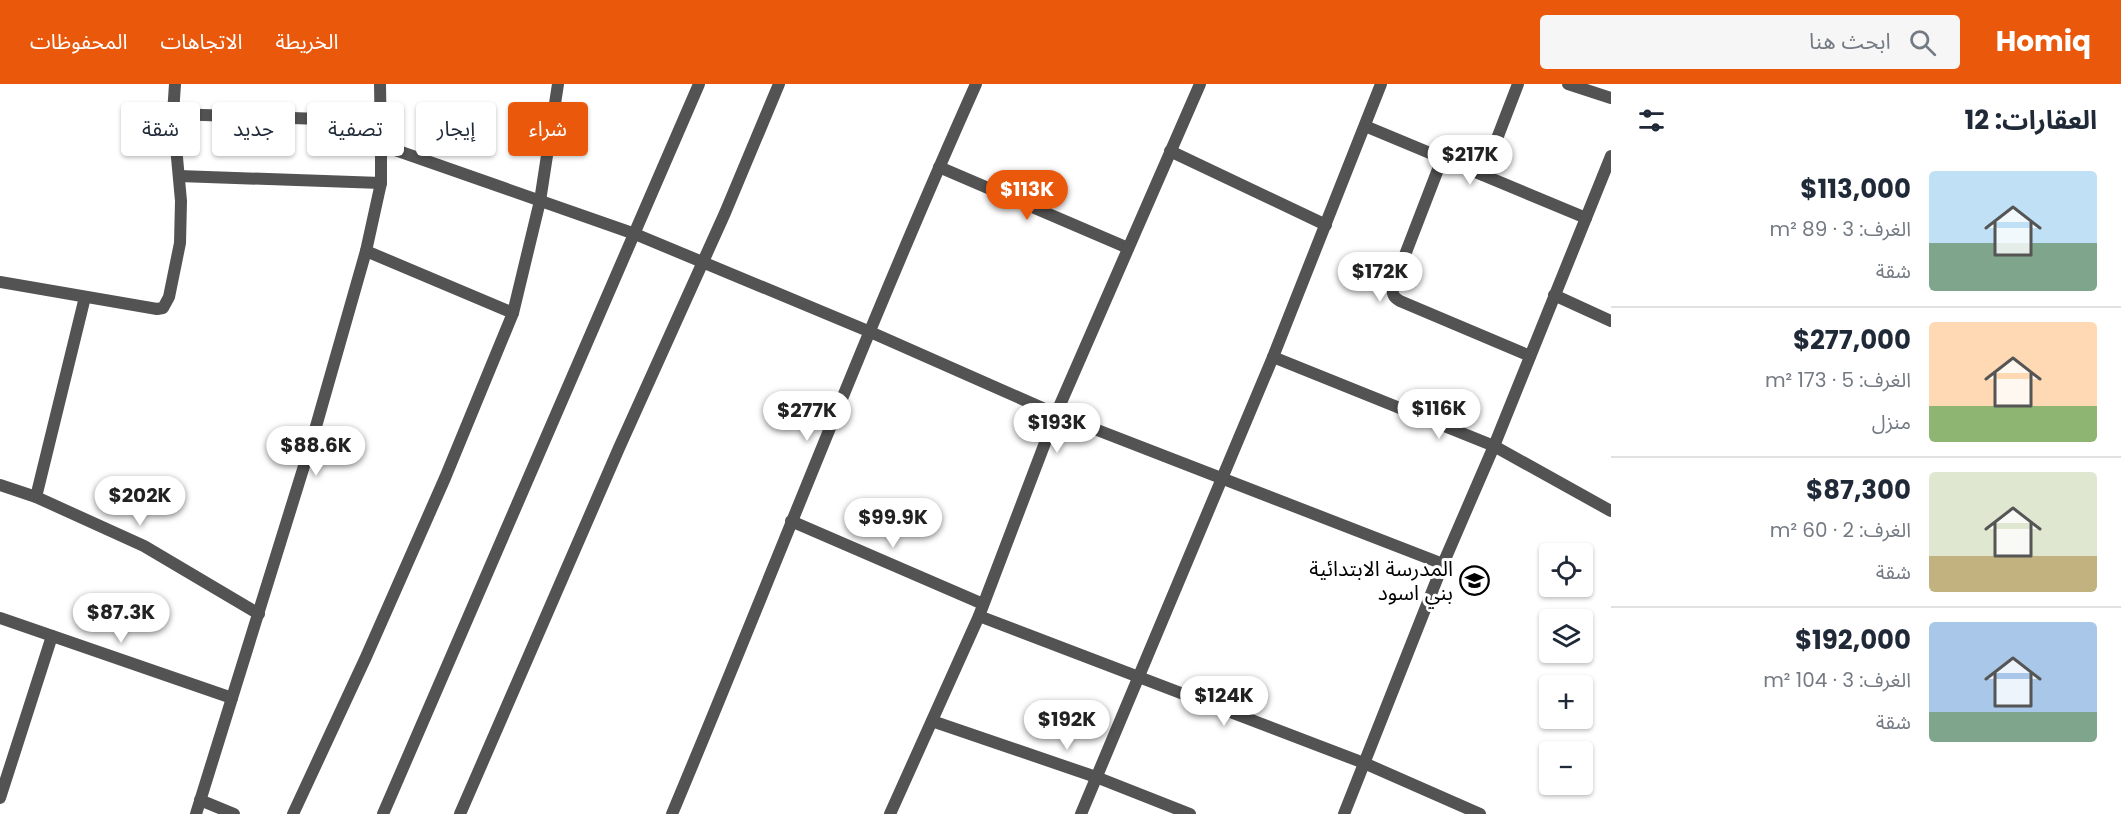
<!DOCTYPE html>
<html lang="ar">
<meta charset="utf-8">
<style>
:root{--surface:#fff;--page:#f6f6f7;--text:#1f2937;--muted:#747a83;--line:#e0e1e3;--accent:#ea580c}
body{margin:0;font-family:Poppins,"Noto Sans Arabic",sans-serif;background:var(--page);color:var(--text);direction:rtl;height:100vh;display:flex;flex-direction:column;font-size:22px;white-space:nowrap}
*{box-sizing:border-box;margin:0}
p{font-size:20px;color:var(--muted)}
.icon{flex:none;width:33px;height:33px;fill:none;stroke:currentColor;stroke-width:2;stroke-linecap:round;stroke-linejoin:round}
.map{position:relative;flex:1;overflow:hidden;direction:ltr}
.details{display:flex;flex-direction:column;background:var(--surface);width:510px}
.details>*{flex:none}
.guide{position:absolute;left:18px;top:18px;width:570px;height:54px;direction:rtl;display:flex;gap:12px}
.tools{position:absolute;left:1539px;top:459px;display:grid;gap:12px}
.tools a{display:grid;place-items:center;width:54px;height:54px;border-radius:6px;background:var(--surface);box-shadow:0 2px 4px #0004;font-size:30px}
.price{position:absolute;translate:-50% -51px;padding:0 14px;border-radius:21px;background:#fff;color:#222;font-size:20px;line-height:39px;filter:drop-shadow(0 2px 3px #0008)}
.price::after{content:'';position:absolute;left:50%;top:36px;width:18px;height:14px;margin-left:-9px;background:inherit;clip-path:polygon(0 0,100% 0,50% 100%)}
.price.selected{background:var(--accent);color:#fff}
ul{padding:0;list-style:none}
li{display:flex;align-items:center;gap:18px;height:150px;padding:0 24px}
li+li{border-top:2px solid var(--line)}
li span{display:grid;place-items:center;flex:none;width:168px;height:120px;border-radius:6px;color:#555}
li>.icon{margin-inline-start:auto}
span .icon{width:72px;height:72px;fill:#fffc;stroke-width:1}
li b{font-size:26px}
h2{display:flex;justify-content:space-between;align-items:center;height:72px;padding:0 24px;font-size:26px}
.tag{padding:0 21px;border-radius:6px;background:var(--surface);box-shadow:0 2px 4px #0004;font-size:21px;line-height:54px}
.tag.selected{background:var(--accent);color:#fff}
header{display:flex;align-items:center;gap:36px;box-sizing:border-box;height:84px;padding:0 30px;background:var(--accent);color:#fff}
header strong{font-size:28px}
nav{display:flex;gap:33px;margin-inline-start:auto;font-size:21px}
.search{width:420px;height:54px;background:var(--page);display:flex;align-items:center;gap:15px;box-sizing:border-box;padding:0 21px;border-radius:6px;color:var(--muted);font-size:22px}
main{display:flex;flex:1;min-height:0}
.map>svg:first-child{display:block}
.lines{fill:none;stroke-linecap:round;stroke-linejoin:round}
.minor{stroke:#535353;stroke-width:12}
.tertiary{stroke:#535353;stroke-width:12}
.labels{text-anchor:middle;stroke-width:6;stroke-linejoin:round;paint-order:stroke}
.poi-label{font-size:21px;fill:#000;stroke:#fff;text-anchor:end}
</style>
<header>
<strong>Homiq</strong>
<div class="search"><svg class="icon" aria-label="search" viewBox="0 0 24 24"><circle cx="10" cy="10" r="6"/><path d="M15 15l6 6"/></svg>ابحث هنا</div>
<nav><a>الخريطة</a><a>الاتجاهات</a><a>المحفوظات</a></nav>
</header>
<main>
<section class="details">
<h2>العقارات: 12<svg class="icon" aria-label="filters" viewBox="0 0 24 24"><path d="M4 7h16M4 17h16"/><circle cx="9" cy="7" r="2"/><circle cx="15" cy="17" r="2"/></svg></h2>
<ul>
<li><span style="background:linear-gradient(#bfe0f5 60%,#7fa58c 0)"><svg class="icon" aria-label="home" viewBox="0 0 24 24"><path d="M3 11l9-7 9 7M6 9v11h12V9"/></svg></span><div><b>$113,000</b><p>الغرف: 3 · 89 m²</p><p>شقة</p></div></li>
<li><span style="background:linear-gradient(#ffd9b3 70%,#8fb573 0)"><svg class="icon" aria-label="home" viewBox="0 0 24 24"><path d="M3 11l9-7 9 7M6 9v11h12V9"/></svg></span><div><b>$277,000</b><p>الغرف: 5 · 173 m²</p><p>منزل</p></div></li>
<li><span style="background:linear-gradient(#dfe7d0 70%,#c2b280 0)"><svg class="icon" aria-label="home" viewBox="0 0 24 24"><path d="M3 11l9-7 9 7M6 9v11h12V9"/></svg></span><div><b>$87,300</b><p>الغرف: 2 · 60 m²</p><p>شقة</p></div></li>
<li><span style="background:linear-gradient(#a9c7e8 75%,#7fa58c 0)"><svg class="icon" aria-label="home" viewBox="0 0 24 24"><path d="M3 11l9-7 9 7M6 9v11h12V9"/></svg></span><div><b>$192,000</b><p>الغرف: 3 · 104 m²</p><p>شقة</p></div></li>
</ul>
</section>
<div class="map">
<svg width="1611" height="730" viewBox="0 0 1611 730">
<rect width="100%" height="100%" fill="#fff"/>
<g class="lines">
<!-- minor -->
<g class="minor">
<polyline points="380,0 381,61"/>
<polyline points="1568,0 1611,14"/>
<polyline points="173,30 381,37"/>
<polyline points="1365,42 1586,134"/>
<polyline points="1170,67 1326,141"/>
<path d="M1442 75 1393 202C1392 210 1393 213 1400 217L1530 272"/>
<polyline points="939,83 1128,164"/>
<polyline points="1483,91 1518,0"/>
<polyline points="179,92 381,99"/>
<polyline points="366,167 381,99 381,61 635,150 868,247 1056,330 1443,480"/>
<polyline points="0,198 157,225 163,224 169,213 180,159 181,117 173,30 175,0"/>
<polyline points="1554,211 1611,237"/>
<polyline points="1273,273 1494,362 1611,427"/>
<polyline points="0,401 36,413 144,462 259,530"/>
<polyline points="36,413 85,213"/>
<polyline points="791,437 983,520"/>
<polyline points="979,532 1364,679 1480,730"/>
<polyline points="0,534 232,614"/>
<polyline points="932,637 1096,693 1190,730"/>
<polyline points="0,714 52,552"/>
<polyline points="200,716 234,730"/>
<polyline points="196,730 313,353 366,167 513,229"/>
<polyline points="293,730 366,573 445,394 513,229 540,117 558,0"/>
<polyline points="383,730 699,0"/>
<polyline points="460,730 619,364 725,129 779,0"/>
<path d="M672 730C774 487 868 241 976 0"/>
<polyline points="890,730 979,532 1056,330 1200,0"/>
<polyline points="1081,730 1273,273 1381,0"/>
</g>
<!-- tertiary -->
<polyline class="tertiary" points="1344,730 1443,480 1494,362 1611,72"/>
</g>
<!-- icons -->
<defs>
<symbol id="school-ring" viewBox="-11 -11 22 22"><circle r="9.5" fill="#fff" stroke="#000" stroke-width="1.5"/><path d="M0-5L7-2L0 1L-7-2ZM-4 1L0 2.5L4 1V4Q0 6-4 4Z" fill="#000"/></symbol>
</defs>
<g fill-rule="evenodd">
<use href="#school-ring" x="1458" y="480" width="33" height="33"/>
</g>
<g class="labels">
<!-- poi labels -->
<g class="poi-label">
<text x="1453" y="492">المدرسة الابتدائية<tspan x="1453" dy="24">بني اسود</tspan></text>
</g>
</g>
</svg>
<div class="tools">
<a><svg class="icon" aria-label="locate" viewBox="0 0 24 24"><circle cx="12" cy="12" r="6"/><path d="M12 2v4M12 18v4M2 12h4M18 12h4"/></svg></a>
<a><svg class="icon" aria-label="layers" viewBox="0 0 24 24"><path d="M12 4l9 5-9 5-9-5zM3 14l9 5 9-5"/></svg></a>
<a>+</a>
<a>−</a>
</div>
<b class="price" style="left:1470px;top:102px">$217K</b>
<b class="price selected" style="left:1027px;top:137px">$113K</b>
<b class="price" style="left:1380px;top:219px">$172K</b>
<b class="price" style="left:1439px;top:356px">$116K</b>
<b class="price" style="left:807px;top:358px">$277K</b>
<b class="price" style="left:1057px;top:370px">$193K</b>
<b class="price" style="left:316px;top:393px">$88.6K</b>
<b class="price" style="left:140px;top:443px">$202K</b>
<b class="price" style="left:893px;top:465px">$99.9K</b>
<b class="price" style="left:121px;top:560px">$87.3K</b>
<b class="price" style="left:1224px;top:643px">$124K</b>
<b class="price" style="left:1067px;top:667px">$192K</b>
<div class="guide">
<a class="tag selected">شراء</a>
<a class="tag">إيجار</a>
<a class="tag">تصفية</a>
<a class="tag">جديد</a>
<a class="tag">شقة</a>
</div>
</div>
</main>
